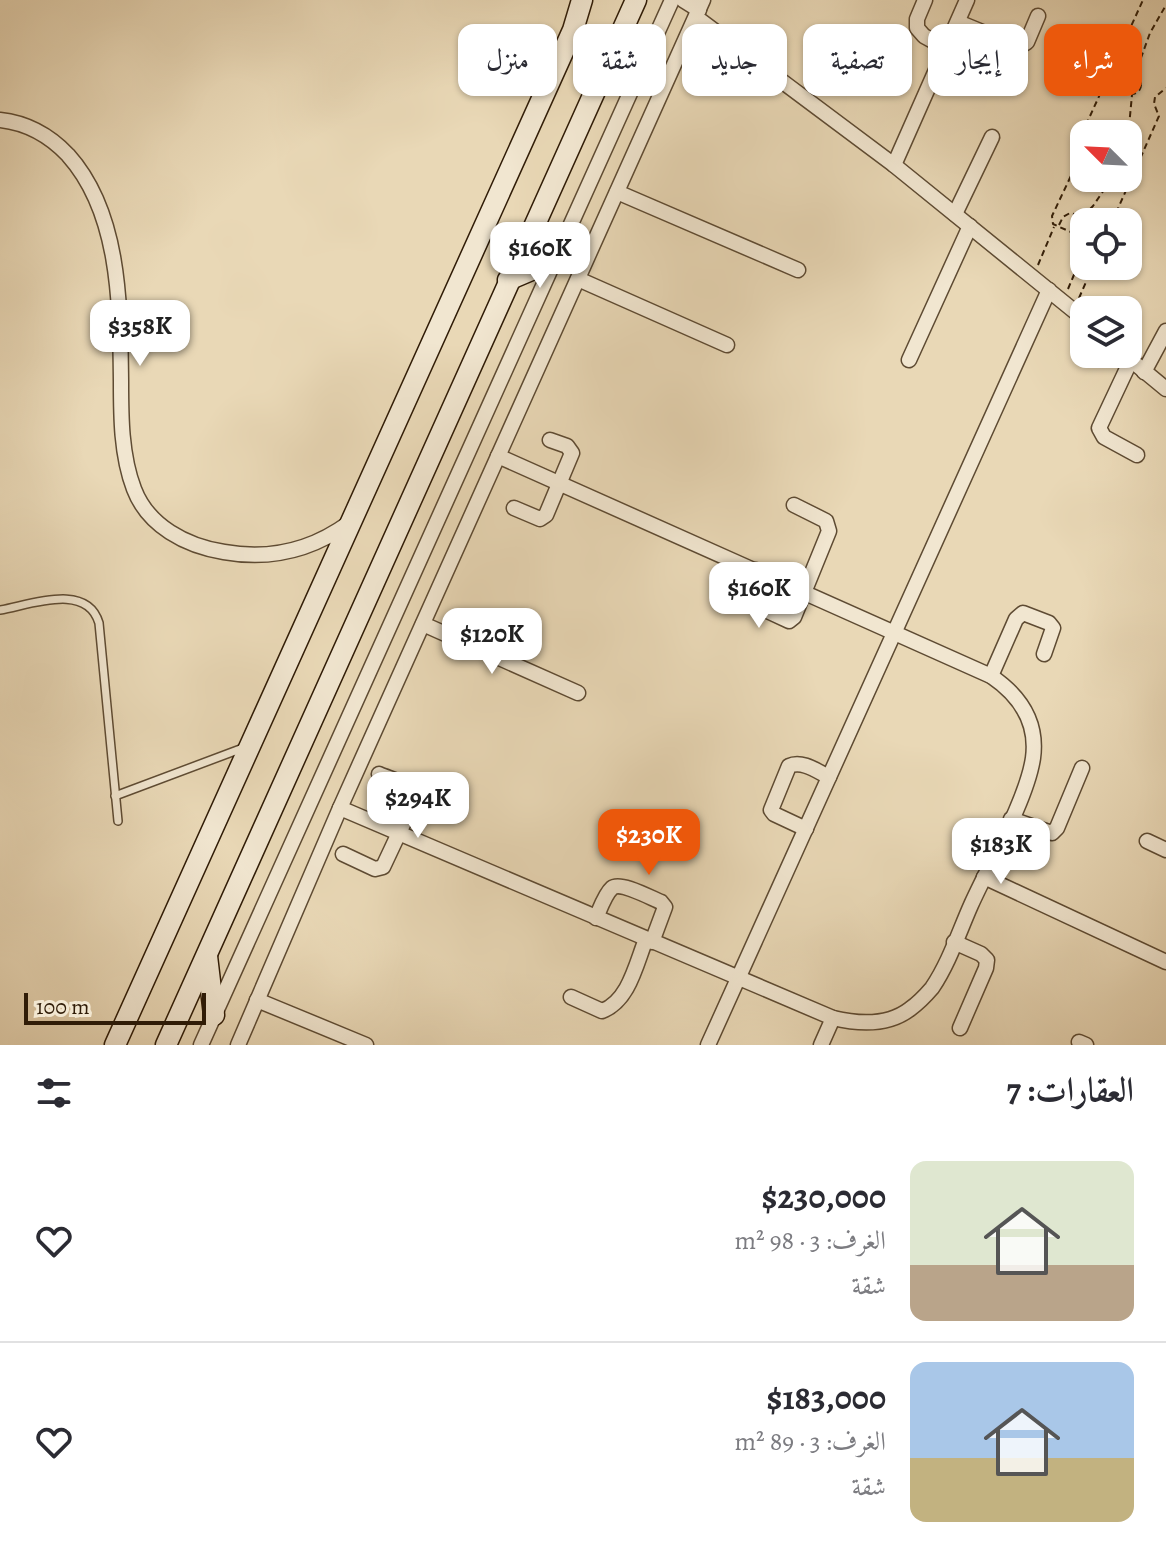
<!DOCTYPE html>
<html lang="ar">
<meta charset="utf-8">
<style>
:root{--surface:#fff;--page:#f7f7f7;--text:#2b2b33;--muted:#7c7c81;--line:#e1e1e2;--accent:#ea580c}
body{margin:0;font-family:Alegreya,Amiri,serif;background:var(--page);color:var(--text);direction:rtl;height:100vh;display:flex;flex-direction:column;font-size:30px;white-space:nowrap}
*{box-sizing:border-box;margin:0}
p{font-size:26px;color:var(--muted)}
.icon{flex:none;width:44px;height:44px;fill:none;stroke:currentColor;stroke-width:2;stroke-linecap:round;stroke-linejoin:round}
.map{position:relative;height:1045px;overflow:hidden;direction:ltr}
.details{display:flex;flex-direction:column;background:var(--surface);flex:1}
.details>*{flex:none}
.hud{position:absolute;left:24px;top:24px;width:1118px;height:72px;direction:rtl;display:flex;gap:16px}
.needle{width:52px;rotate:294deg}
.fabs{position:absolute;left:1070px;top:120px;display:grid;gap:16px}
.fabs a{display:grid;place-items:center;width:72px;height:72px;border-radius:16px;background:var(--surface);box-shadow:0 2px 6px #0004;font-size:40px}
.scale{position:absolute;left:24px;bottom:20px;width:182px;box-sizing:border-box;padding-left:8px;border:4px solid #301c07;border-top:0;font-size:22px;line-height:28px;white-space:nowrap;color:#301c07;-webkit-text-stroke:6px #f1e6d0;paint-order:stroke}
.price{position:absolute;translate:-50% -68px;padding:0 18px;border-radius:16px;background:#fff;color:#222;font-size:26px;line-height:52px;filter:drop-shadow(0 2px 4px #0008)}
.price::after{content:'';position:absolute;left:50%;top:48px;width:24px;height:18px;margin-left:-12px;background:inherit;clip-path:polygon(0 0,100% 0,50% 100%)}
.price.selected{background:var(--accent);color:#fff}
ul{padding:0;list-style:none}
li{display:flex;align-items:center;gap:24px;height:200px;padding:0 32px}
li+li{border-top:2px solid var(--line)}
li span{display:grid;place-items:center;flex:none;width:224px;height:160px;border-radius:16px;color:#555}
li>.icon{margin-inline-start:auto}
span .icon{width:96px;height:96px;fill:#fffc;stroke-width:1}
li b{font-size:34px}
h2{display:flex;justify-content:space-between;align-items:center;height:96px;padding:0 32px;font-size:34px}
.pill{padding:0 28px;border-radius:16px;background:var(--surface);box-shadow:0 2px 6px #0004;font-size:28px;line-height:72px}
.pill.selected{background:var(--accent);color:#fff}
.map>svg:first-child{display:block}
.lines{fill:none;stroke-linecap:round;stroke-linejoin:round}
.lane-casing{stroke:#5e4b33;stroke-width:10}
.street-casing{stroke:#5e4b33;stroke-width:17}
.secondary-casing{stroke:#301c07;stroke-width:23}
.path{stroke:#301c07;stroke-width:2;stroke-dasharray:6 4;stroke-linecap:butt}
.lane{stroke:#f1e6d0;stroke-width:7}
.street{stroke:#f1e6d0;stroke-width:14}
.secondary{stroke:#f1e6d0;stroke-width:20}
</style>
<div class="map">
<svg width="1166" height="1045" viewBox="0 0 1166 1045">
<rect width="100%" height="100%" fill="#e9d8b6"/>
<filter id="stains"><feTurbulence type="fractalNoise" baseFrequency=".0025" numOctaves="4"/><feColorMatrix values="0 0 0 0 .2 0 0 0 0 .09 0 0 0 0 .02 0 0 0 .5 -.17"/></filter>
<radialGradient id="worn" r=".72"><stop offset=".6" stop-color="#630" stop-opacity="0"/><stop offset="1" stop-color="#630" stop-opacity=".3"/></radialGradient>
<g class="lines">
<defs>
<g id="lane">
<path d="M0 610C30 605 87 582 99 623L118 821"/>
<polyline points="115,796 243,748"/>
</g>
<g id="street">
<polyline points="683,0 699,10"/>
<polyline points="925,0 917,19 917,28 924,36 946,48"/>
<polyline points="696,17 894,165 1084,319"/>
<polyline points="958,22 1019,47 1027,42 1038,16"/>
<path d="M0 120C28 123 49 135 68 155 121 214 120 307 121 381 121 416 121 455 134 489 148 526 186 546 224 552 269 560 312 550 349 523"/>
<polyline points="894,165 967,0"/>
<polyline points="617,192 798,270"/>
<polyline points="955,214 992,137"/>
<polyline points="578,279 727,345"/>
<polyline points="1126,356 1166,389"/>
<polyline points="909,360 970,226"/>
<polyline points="1131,360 1099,428 1104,437 1137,455"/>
<polyline points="1144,372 1166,331"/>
<polyline points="514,508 540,519 546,515 572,453 567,446 550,440"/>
<polyline points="756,570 745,595 746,601 789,621 794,617 829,531 826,521 794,505"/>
<polyline points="423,624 578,693"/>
<polyline points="991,676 1016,619 1023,613 1049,623 1053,628 1044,654"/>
<path d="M340 808 833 1018C858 1024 888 1026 910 1009 917 1004 926 995 932 988 949 963 959 932 971 905 989 865 1027 799 1033 758 1038 721 1019 695 991 676L498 456"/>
<polyline points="1011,819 1052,833 1057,828 1082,768"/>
<path d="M806 829 774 814 771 810 789 766C802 760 817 771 829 777"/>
<polyline points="1147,841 1166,850"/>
<path d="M343 854 375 869 383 867 414 801C417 784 392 780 379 774"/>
<polyline points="984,877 1166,962"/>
<path d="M596 918C600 909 605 894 612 888 620 881 651 898 661 902L665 907 652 942"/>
<polyline points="954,942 981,954 987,960 986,968 960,1028"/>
<path d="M571 997 602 1011C629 1001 636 964 646 939"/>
<polyline points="257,1000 366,1045"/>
<polyline points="1079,1042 1086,1045"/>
<polyline points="201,1045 672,0"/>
<polyline points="238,1045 340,808 703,0"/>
<polyline points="708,1045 1049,290"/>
<polyline points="821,1045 833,1018"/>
</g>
<g id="secondary">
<polyline points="508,280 555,260"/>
<polyline points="207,956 214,1015"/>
<polyline points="115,1045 573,30 582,0"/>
<polyline points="166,1045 636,0"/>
</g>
</defs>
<!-- lane casing -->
<use href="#lane" class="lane-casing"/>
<!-- street casing -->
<use href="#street" class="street-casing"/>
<!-- secondary casing -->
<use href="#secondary" class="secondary-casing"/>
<!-- path -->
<g class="path">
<circle cx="1132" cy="85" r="9"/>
<polyline points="1134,77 1150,33 1166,5"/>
<polyline points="1128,137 1132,95"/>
<polyline points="1083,216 1093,206 1112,178"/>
<polyline points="1112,222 1159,116 1154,104 1155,97 1166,88"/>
<polyline points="1059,225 1063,217 1070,213 1083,216 1088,222"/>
<polyline points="1084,238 1053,224 1052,216 1077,163 1080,138 1143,0"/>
<polyline points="1038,265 1054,227"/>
<polyline points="1068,289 1084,251"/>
<polyline points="1079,298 1093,266"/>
</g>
<!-- lane -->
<use href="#lane" class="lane"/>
<!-- street -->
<use href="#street" class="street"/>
<!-- secondary -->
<use href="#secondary" class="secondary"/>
</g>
<rect width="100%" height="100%" filter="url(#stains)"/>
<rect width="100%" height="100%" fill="url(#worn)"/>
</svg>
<div class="fabs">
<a><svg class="needle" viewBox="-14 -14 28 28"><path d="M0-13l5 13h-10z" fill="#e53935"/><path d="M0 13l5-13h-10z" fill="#7c7c81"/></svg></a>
<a><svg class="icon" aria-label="locate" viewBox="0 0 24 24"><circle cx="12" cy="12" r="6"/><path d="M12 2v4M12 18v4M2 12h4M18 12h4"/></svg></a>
<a><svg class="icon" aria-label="layers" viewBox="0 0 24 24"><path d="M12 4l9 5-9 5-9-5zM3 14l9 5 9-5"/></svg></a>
</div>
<div class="scale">100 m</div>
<b class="price" style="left:540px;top:290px">$160K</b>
<b class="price" style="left:140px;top:368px">$358K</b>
<b class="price" style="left:759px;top:630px">$160K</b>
<b class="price" style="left:492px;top:676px">$120K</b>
<b class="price" style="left:418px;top:840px">$294K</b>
<b class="price selected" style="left:649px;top:877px">$230K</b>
<b class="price" style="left:1001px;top:886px">$183K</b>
<div class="hud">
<a class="pill selected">شراء</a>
<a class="pill">إيجار</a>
<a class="pill">تصفية</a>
<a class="pill">جديد</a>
<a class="pill">شقة</a>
<a class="pill">منزل</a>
</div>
</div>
<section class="details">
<h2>العقارات: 7<svg class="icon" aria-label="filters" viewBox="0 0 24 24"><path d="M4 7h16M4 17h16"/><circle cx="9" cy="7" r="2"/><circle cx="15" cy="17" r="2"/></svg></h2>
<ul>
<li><span style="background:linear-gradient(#dfe7d0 65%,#b9a48a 0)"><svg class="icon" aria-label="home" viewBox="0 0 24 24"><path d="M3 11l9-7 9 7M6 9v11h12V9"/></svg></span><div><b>$230,000</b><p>الغرف: 3 · 98 m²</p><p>شقة</p></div><svg class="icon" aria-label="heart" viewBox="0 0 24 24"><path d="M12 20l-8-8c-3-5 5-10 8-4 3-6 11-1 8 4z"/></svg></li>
<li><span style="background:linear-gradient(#a9c7e8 60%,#c2b280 0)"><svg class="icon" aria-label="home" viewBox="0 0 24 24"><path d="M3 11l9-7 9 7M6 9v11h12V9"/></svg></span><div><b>$183,000</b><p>الغرف: 3 · 89 m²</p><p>شقة</p></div><svg class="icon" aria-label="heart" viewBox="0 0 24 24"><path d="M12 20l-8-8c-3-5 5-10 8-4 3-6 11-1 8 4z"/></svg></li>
</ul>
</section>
